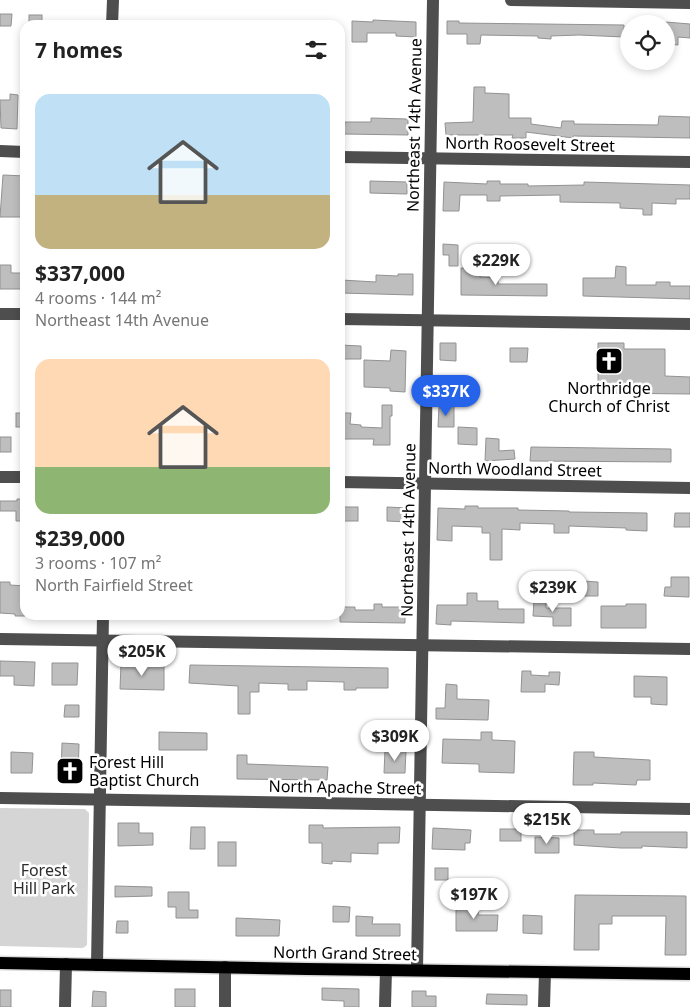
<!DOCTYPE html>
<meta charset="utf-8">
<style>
:root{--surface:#fff;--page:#f6f6f6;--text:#222;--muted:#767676;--accent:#2563eb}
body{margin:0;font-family:"Noto Sans",sans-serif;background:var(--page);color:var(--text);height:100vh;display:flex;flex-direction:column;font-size:19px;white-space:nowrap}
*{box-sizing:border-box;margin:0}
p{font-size:16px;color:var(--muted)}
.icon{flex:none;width:28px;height:28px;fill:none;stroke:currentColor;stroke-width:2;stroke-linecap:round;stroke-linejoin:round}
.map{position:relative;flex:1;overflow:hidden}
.drawer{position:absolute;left:20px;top:20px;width:325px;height:600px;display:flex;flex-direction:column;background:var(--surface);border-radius:15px;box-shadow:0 2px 8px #0003}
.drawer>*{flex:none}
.buttons{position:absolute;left:620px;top:15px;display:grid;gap:10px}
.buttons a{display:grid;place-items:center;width:55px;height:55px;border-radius:50%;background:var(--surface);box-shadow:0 2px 8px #0003;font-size:25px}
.price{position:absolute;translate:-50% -42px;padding:0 11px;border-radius:18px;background:#fff;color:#222;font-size:16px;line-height:32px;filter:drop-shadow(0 1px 2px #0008)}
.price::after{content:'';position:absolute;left:50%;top:30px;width:15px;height:11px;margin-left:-8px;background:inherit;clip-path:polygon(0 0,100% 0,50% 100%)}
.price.selected{background:var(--accent);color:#fff}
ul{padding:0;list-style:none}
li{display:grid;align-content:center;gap:10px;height:265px;padding:0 15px}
li span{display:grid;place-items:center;height:155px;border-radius:15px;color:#555}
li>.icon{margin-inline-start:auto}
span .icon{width:90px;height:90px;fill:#fffc;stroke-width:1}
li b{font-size:21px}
h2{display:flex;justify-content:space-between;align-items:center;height:60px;padding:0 15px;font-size:21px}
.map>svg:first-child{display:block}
.green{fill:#d5d5d5}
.building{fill:#bebebe;stroke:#929292}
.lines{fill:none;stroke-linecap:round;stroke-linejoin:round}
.major-casing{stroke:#dbdbdb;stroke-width:15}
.minor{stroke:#4e4e4e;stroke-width:12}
.major{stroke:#000;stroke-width:12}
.labels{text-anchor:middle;stroke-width:5;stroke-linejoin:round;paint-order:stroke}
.street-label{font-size:16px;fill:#000;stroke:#fff}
.poi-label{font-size:16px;fill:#000;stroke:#fff}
.park-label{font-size:16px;fill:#2c2c2c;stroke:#fff}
</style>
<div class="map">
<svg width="690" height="1007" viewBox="0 0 690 1007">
<rect width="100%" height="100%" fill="#fff"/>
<!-- green -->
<polygon class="green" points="0,808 85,809 89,813 87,945 83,948 0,946"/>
<!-- building -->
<g class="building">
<polygon points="0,14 12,14 11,26 0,26"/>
<rect x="29" y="15" width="13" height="10"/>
<polygon points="373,20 416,22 416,37 396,36 396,33 367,33 367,42 352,42 352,21 373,22"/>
<polygon points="447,21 459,21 459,23 624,25 624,37 579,35 551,36 551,39 538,38 538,36 481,35 480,44 467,44 467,34 447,34"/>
<polygon points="666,22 690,24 690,38 678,37 678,45 667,44"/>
<polygon points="474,87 485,87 485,93 509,94 509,118 531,118 531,124 561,128 562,121 574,121 574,124 658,125 659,116 690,117 690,138 573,136 573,138 526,132 526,138 512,138 513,135 446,135 445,123 473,122"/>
<polygon points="10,94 18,95 17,129 1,128 0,100 10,100"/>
<polygon points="371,118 408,119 408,135 344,134 345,122 371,122"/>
<polygon points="3,175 25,176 25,217 0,217"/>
<polygon points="370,181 407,182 407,194 370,193"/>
<polygon points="487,181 500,181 500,184 528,184 528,186 584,185 584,182 690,185 690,199 676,199 676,204 652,203 652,215 643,215 643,209 620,208 620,203 560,202 560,195 500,196 500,201 487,201 487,195 460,195 459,211 443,211 444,182 487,184"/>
<polygon points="443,244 458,245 458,266 449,266 449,255 443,255"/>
<polygon points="0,265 11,265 11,273 25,273 25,289 0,289"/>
<polygon points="616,266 626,267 626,285 656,285 656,282 670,282 670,286 690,286 690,299 583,296 583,278 615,278"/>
<polygon points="461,268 480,269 480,277 498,278 498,284 547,284 547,296 461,295"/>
<polygon points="398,274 413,274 413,295 341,293 341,280 376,282 376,275 398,276"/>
<polygon points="440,343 456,343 456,361 440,360"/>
<polygon points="598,343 624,343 624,349 665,349 665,376 690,377 690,394 598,393"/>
<polygon points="340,345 361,346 361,359 340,359"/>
<polygon points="510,348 528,348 527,362 510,362"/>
<polygon points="391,350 406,351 405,392 390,391 390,388 364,387 364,360 390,361"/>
<polygon points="382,405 392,405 392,416 390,416 390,445 373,445 374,439 342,439 342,413 351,413 350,424 361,425 361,427 382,428"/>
<polygon points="439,406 454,406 454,427 438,427"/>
<rect x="16" y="413" width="9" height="14"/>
<polygon points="458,427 477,428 477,445 458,444"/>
<rect x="0" y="437" width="11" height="15"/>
<polygon points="486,438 499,439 499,451 514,450 515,459 485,461"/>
<polygon points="531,447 671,449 671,462 530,461"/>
<polygon points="17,499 25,499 25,521 16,521 16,511 0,511 0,501 17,501"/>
<polygon points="465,506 478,506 478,508 518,508 518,510 569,511 569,512 647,513 647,531 626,530 626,528 569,526 569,533 554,533 554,524 520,523 520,530 502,529 502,560 490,560 490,533 482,533 482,527 452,526 452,541 437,540 438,508 465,509"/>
<rect x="340" y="507" width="18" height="14"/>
<polygon points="387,507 408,508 408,522 387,521"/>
<polygon points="675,513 690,513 690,527 674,527"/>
<polygon points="671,577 689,577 689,597 664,596 665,587 671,587"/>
<polygon points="583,581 598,582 598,596 582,596"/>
<polygon points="0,582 10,582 10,585 25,586 25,616 15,616 15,614 0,613"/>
<polygon points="467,593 477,593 477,601 498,601 498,609 524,609 524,623 451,621 451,625 436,624 437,605 467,605"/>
<polygon points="534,600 546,600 546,608 571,608 571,626 553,626 553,617 533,616"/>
<polygon points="374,604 382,604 382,607 405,607 405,623 340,622 340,607 355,607 355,610 374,610"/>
<polygon points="626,604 646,604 646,628 601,628 601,606 626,606"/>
<polygon points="0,661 35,662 34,686 14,685 14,676 0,676"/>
<polygon points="52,663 78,663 77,685 52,685"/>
<polygon points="121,664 164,665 164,690 120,689"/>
<polygon points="190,665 388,668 388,688 356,688 356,690 344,690 344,682 307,681 307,690 288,690 288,684 259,683 259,692 250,692 250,714 238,714 238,686 189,683"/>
<polygon points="522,671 531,671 531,675 549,676 549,672 560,672 559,685 545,684 545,692 521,692"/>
<polygon points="634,676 667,677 667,705 651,704 651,697 634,697"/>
<polygon points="446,684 457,685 457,699 489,700 488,720 436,719 436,708 445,708"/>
<polygon points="65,705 79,705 79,717 64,717"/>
<polygon points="159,732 207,733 207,750 159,750"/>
<polygon points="481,732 492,732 492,740 515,741 514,773 479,772 479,764 442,763 443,739 481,740"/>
<polygon points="62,743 79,744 78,779 61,778"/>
<polygon points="385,750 406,750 405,773 384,773"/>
<polygon points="11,752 33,753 32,773 11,773"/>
<polygon points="574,752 594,752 594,757 650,760 650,780 637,780 636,785 593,783 593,785 573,785"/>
<polygon points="237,755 247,755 247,764 328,767 327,780 237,779"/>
<polygon points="118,823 139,823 139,833 153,833 153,845 118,846"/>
<polygon points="309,825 323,825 323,828 400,827 399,843 378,843 378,854 351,853 351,862 332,861 332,864 322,863 322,843 309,843"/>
<polygon points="191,827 205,827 205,849 190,849"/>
<polygon points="433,828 471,830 470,843 465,843 465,850 432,849"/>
<rect x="500" y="829" width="21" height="12"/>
<polygon points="574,830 594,830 594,834 621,834 621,832 687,832 687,848 642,846 642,848 621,848 574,845"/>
<polygon points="535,837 559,838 559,853 535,853"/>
<rect x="218" y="842" width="18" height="24"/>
<rect x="435" y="868" width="13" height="12"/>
<polygon points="115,886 152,887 152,896 115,897"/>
<polygon points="168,892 189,892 189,910 198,910 198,918 176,918 176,907 168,907"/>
<polygon points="575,895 686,896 686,955 665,955 666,916 612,916 612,924 599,924 599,950 574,950"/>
<polygon points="456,905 479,905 478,915 498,915 497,931 456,931"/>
<polygon points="333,906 350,907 349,922 333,922"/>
<polygon points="523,915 542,916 542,934 523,933"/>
<polygon points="356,916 373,917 372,924 400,924 400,936 356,936"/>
<polygon points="236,918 280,920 279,936 236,936"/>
<polygon points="117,921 128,921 128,933 116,933"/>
<polygon points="322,988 359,989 359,1007 344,1007 344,1001 322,1000"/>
<rect x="175" y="989" width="20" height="18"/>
<rect x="0" y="990" width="11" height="17"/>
<polygon points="93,991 106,992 106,1007 92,1007"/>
<polygon points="412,991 426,991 426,996 436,996 436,1007 412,1007"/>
<polygon points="487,994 527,995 527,1005 486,1004"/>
</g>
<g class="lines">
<defs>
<polyline id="major" points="0,963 307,969 690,974"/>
</defs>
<!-- major casing -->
<use href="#major" class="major-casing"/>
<!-- minor -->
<g class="minor">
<polyline points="511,0 690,3"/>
<polyline points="112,25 113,0"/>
<polyline points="0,151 25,152"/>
<polyline points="340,157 690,162"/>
<polyline points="0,314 25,314"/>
<polyline points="340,319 690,324"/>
<polyline points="0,477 25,477"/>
<polyline points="340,482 690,488"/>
<polyline points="0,639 690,649"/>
<polyline points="0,798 690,809"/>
<polyline points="97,965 103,615"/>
<polyline points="417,970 433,0"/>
<polyline points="65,1007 66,964"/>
<polyline points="225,1007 225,967"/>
<polyline points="385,1007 386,970"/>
<polyline points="544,1007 545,972"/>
</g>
<!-- major -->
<use href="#major" class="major"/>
</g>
<!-- icons -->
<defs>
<symbol id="church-square" viewBox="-11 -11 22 22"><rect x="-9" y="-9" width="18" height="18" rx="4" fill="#000" stroke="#fff"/><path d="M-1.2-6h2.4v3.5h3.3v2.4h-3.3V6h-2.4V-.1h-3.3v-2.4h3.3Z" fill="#fff"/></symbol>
</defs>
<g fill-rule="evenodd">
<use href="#church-square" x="593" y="345" width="32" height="32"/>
<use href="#church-square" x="54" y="755" width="32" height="32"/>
</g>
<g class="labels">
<!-- street labels -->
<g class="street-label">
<text transform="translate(414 125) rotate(-89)" y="6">Northeast 14th Avenue</text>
<text transform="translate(530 144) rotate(1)" y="6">North Roosevelt Street</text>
<text transform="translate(515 469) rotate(1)" y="6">North Woodland Street</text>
<text transform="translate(408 530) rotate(-89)" y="6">Northeast 14th Avenue</text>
<text transform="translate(345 787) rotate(1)" y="6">North Apache Street</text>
<text transform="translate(345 953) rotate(1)" y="6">North Grand Street</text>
</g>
<!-- poi labels -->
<g class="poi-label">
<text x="609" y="394">Northridge<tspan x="609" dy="18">Church of Christ</tspan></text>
<text x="89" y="768" text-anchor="start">Forest Hill<tspan x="89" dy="18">Baptist Church</tspan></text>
</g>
<!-- park labels -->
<g class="park-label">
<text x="44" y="876">Forest<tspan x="44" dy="18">Hill Park</tspan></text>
</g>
</g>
</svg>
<div class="buttons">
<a><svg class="icon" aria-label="locate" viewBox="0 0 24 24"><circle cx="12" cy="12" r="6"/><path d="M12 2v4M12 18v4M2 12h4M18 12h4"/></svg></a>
</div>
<b class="price" style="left:496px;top:286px">$229K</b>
<b class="price selected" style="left:446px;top:417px">$337K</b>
<b class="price" style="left:553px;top:613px">$239K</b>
<b class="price" style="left:142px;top:677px">$205K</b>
<b class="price" style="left:395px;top:762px">$309K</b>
<b class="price" style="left:547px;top:845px">$215K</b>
<b class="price" style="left:474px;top:920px">$197K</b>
<section class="drawer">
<h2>7 homes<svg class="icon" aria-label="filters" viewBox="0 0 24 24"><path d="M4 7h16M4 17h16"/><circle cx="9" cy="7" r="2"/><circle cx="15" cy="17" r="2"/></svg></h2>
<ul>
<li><span style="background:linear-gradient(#bfe0f5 65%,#c2b280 0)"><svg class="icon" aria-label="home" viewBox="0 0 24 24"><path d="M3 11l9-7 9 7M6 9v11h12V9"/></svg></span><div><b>$337,000</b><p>4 rooms · 144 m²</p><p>Northeast 14th Avenue</p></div></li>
<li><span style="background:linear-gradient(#ffd9b3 70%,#8fb573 0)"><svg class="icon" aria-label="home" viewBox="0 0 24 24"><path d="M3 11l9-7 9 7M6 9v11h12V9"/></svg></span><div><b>$239,000</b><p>3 rooms · 107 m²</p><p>North Fairfield Street</p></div></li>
</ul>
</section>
</div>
